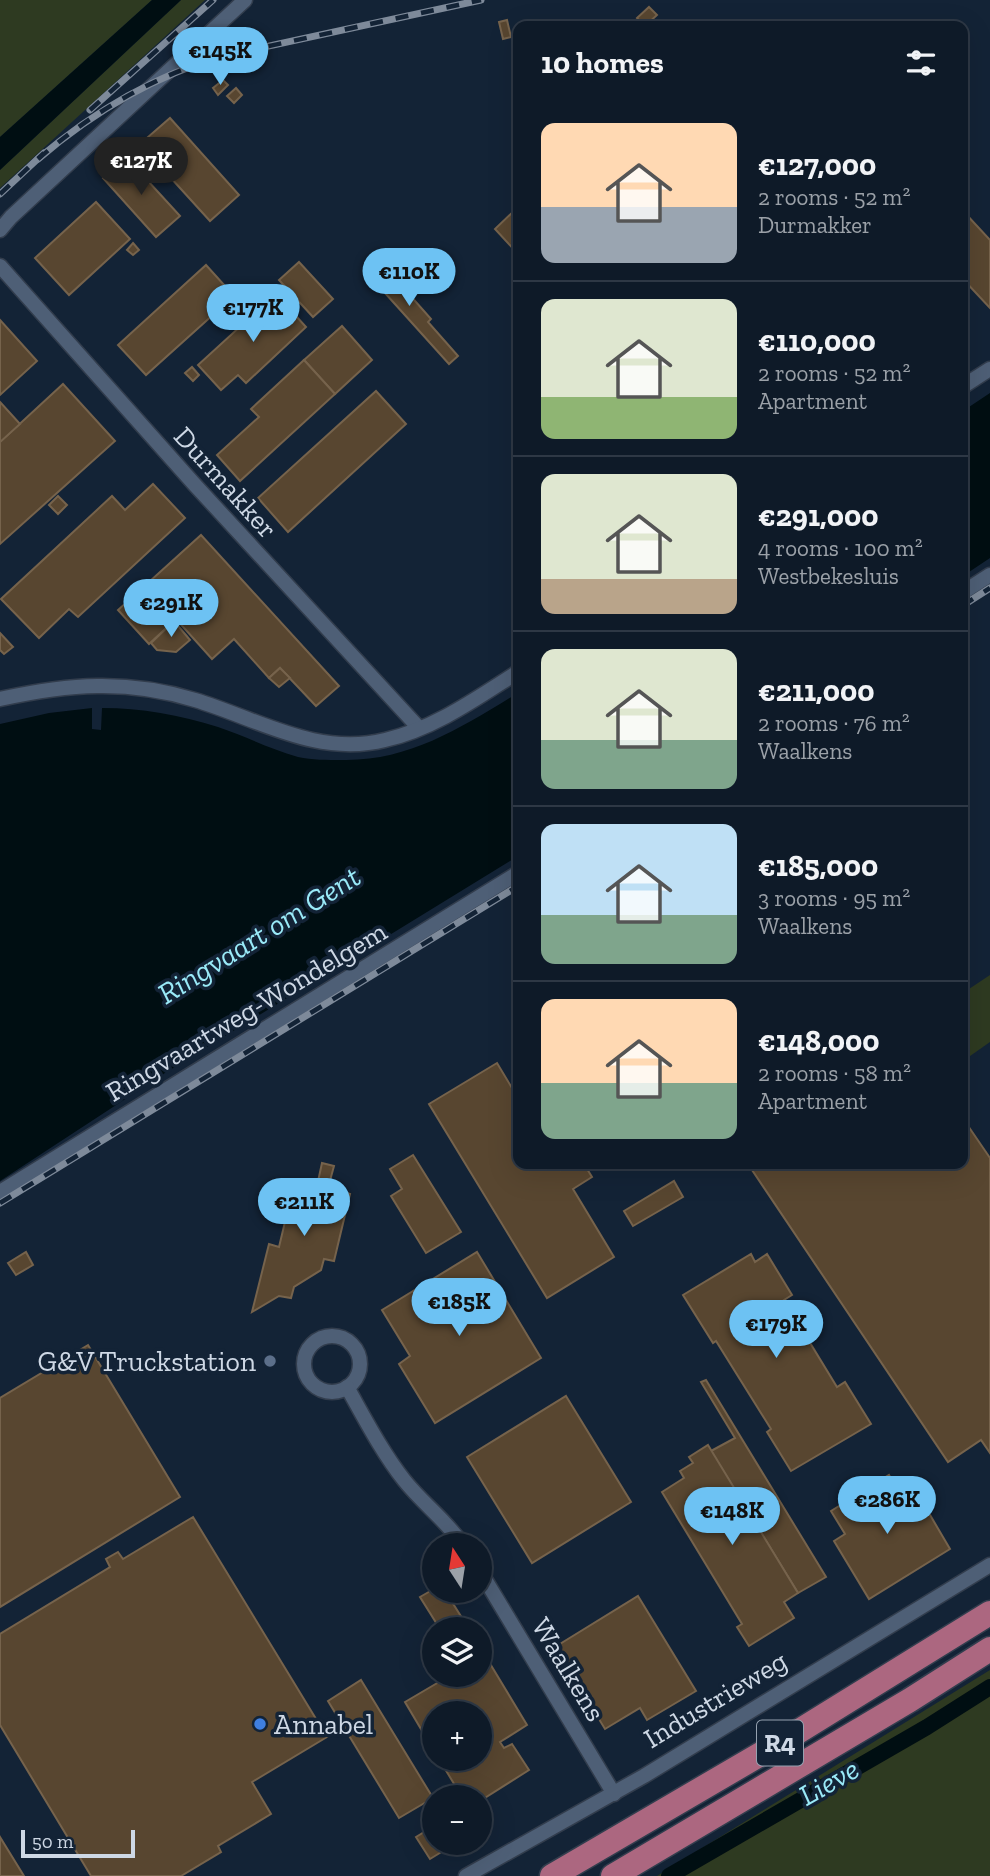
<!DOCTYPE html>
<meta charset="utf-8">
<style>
:root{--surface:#0e1a28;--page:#1c2734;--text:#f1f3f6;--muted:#9ba1a8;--line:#2e3845;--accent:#6dc2f3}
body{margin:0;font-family:"Zilla Slab",serif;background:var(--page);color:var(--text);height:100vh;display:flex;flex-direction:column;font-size:26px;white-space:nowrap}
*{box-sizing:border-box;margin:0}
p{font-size:23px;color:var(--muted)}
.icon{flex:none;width:38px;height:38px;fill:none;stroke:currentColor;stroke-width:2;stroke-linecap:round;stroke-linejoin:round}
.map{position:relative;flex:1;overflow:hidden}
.side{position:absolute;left:513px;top:21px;width:455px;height:1148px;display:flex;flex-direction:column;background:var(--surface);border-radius:14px;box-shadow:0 7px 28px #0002,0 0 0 2px var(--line)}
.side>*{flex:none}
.needle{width:46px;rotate:348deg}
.fabs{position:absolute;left:422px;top:1533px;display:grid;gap:14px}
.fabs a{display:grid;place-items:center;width:70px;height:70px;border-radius:50%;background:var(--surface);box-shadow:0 7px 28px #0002,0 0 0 2px var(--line);font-size:35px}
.scale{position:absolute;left:21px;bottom:18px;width:114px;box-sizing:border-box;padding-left:7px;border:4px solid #ced8e5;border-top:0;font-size:19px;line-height:24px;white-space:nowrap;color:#ced8e5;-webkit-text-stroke:5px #132336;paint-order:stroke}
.price{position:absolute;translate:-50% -60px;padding:0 16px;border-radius:24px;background:var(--accent);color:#111;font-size:23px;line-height:46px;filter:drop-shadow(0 2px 4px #0008)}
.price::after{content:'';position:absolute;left:50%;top:42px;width:21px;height:16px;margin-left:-10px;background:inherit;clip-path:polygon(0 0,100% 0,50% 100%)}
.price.current{background:#222;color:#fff}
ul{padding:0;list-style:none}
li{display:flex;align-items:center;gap:21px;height:175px;padding:0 28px}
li+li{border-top:2px solid var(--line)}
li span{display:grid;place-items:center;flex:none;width:196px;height:140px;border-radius:14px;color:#555}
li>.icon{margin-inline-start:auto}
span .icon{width:84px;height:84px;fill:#fffc;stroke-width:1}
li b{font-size:30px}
h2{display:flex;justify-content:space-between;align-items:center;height:84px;padding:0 28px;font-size:30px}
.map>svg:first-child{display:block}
.green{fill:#2e3a21}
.water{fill:#000e12}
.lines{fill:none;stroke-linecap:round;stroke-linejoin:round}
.canal{stroke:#000e12;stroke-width:16}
.building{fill:#584630;stroke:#76634c;stroke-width:2}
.minor-casing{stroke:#323d4d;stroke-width:17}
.trunk-casing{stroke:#323d4d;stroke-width:27}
.minor{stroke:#4e5f76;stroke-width:14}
.trunk{stroke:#ac6780;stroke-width:24}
.rail-casing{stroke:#7e8a9a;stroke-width:7}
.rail{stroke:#132336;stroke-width:4.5;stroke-dasharray:13;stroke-linecap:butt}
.service-dot{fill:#5c6f8a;stroke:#132336;stroke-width:2.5}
.shop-dot{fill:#3f7fe0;stroke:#132336;stroke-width:2.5}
.labels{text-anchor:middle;stroke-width:7;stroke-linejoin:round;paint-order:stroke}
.shield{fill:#132336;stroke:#96a2b0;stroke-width:2}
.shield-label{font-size:26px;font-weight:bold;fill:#ced8e5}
.street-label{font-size:28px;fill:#ced8e5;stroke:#132336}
.poi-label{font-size:28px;fill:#ced8e5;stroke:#132336;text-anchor:end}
.water-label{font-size:30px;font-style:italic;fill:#9aeaf8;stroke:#132336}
</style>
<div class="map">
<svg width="990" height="1876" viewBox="0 0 990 1876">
<rect width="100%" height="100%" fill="#132336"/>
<!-- green -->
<g class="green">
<polygon points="0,0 152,0 0,137"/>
<polygon points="181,0 205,0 0,188 0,170"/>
<polygon points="990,975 990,1042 963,1061 963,993"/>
<polygon points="990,1670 990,1876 657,1876"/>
</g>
<!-- water -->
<g class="water">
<polygon points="152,0 181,0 0,170 0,137"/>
<polygon points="990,393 990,558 963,576 963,411"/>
<path d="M518 693V856L165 1073 0 1181V724L49 713 92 708V729L101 730 102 708C141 708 180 715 218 727 245 736 270 749 298 757 312 760 327 760 341 760 409 762 462 727 518 693Z"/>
</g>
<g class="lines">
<!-- canal -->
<polyline class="canal" points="669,1876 927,1727 990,1687"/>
</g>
<!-- building -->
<g class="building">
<polygon points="649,7 657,15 645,26 637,18"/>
<polygon points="507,20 511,37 503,39 499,22"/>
<polygon points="223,80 228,85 218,95 213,88"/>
<polygon points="236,88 242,95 234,103 227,96"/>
<polygon points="170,118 239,195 210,221 140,144"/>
<polygon points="126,157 180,216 156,237 103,178"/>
<polygon points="96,202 130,239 69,295 35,258"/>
<polygon points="518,207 518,254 495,229"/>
<polygon points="965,213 990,240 990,308 962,278 962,216"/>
<polygon points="133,243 139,250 133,255 127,250"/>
<polygon points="377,259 384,267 390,267 397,273 401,280 400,284 431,319 428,322 458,356 449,364 367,273 372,269 370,266"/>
<polygon points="299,262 333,299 313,317 279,280"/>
<polygon points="206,265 234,296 146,375 118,345"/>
<polygon points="276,294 306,327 246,383 238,375 221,390 198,365"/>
<polygon points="0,320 37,361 0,395"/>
<polygon points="342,326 372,360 335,394 304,360"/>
<polygon points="304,360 335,394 240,481 217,455 259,417 251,409"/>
<polygon points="192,367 199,375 193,381 185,373"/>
<polygon points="63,384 115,441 0,544 0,442"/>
<polygon points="376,391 406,424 288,532 258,498"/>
<polygon points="0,402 20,424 0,442"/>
<polygon points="153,484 185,518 78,617 69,609 39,638 1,599 112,496 125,510"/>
<polygon points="58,496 67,505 58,514 49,505"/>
<polygon points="201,535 339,686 316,706 280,668 269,678 234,639 212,659 176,619 149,644 118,610"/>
<polygon points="174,621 190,640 176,652 157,650 151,643"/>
<polygon points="0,633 13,647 4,654 0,650"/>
<polygon points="280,668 290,678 279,687 269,678"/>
<polygon points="497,1063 518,1098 518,1164 558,1164 561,1170 572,1164 584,1164 592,1177 573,1189 614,1257 547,1298 429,1104"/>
<polygon points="962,1117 990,1158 990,1453 981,1440 948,1462 748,1164 962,1164"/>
<polygon points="413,1155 461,1232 426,1253 391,1196 402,1189 390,1169"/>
<polygon points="322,1163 334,1166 328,1188 350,1194 334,1261 324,1259 321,1270 294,1287 291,1298 279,1296 252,1312 269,1244 279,1247 295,1180 317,1186"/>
<polygon points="674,1181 683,1197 633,1226 624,1211"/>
<polygon points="26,1252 33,1265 16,1275 8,1263"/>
<polygon points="477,1252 541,1358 435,1423 399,1364 410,1356 382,1310"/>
<polygon points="751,1254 755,1262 767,1254 792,1295 784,1300 837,1387 845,1382 871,1424 791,1471 767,1432 771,1429 716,1341 713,1343 683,1295"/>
<polygon points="88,1345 180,1497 0,1607 0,1398"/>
<polygon points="706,1380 826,1577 798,1593 711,1451 735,1438 701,1382"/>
<polygon points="566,1396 631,1502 532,1563 467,1457"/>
<polygon points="708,1445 798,1593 784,1602 794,1618 749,1646 737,1627 742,1624 662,1492 684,1478 680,1471 693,1463 689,1457"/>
<polygon points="889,1475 903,1499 916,1491 950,1549 869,1599 834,1541 845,1534 831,1511"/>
<polygon points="193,1517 327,1737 252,1782 271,1814 218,1846 221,1852 181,1876 91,1876 0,1725 0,1634 110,1567 106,1559 118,1552 123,1559"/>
<polygon points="434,1589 445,1591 469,1629 440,1629 420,1597"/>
<polygon points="638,1596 696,1691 647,1720 640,1708 605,1729 555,1647"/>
<polygon points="480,1647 527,1725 500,1742 504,1748 512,1744 529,1770 480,1801 480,1797 462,1797 439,1759 480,1759 480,1713 434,1713 434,1751 405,1702 451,1675 480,1675"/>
<polygon points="361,1680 433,1798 399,1818 328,1701"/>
<polygon points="434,1826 434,1843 456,1843 430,1859 416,1837"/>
<polygon points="0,1837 24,1876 0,1876"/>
</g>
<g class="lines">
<defs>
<g id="minor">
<polyline points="0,230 11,217 245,0"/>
<polyline points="0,266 195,485 419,728"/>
<polyline points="962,387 990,369"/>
<polyline points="962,593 990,575"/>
<path d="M0 699C68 684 127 679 195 700 258 719 317 757 385 740 434 729 477 698 518 672"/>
<polyline points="0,1192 518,873"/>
<circle cx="332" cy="1364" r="28"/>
<path d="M347 1387C365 1419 382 1452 404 1480 423 1504 445 1519 463 1545"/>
<polyline points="480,1571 614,1794"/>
<polyline points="466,1876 644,1776 990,1565"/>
</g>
<g id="trunk">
<polyline points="552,1876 783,1741 990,1613"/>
<polyline points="613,1876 910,1700 990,1649"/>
</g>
</defs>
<!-- minor casing -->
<use href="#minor" class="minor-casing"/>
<!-- trunk casing -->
<use href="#trunk" class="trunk-casing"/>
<!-- minor -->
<use href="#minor" class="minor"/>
<!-- trunk -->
<use href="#trunk" class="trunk"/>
<defs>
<g id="rail">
<polyline points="90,110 213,0"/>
<path d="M38 159C93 112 153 76 223 56L481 0"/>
<polyline points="0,194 44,153"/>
<polyline points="962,606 990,588"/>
<polyline points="0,1203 518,886"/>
</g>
</defs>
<!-- rail casing -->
<use href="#rail" class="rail-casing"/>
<!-- rail -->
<use href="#rail" class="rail"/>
</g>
<!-- markers -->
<circle class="service-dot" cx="270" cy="1361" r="7"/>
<circle class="shop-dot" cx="260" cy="1724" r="7"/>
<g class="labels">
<!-- shield labels -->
<rect class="shield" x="757" y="1720.5" width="46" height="45" rx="5"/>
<g class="shield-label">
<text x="780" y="1752">R4</text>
</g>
<!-- street labels -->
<g class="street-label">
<text transform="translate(226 482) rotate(48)" y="10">Durmakker</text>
<text transform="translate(246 1011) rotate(-31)" y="10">Ringvaartweg-Wondelgem</text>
<text transform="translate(569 1669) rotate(59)" y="10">Waalkens</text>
<text transform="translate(715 1699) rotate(-31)" y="10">Industrieweg</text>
</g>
<!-- poi labels -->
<g class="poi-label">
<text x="256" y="1371">G&amp;V Truckstation</text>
<text x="274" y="1734" text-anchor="start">Annabel</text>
</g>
<!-- water labels -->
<g class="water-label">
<text transform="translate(259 935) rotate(-32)" y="10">Ringvaart om Gent</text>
<text transform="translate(829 1782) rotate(-30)" y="10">Lieve</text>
</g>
</g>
</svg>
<div class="fabs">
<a><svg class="needle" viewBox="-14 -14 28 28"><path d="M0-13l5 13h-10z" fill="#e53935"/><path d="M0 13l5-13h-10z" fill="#9ba1a8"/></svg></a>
<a><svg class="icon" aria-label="layers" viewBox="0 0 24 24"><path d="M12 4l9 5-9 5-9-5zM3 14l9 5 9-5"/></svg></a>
<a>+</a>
<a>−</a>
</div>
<div class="scale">50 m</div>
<b class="price" style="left:220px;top:87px">€145K</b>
<b class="price current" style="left:141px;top:197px">€127K</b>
<b class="price" style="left:409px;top:308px">€110K</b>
<b class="price" style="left:253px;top:344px">€177K</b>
<b class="price" style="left:171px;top:639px">€291K</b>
<b class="price" style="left:304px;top:1238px">€211K</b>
<b class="price" style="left:459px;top:1338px">€185K</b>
<b class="price" style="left:776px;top:1360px">€179K</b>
<b class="price" style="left:887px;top:1536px">€286K</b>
<b class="price" style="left:732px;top:1547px">€148K</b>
<section class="side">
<h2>10 homes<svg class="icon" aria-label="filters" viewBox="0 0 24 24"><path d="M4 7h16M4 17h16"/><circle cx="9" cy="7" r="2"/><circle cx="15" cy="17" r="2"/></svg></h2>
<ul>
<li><span style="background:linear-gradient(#ffd9b3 60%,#9aa5b1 0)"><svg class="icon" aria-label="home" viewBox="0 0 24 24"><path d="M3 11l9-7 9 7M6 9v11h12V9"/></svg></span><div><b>€127,000</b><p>2 rooms · 52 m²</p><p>Durmakker</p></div></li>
<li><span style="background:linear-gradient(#dfe7d0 70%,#8fb573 0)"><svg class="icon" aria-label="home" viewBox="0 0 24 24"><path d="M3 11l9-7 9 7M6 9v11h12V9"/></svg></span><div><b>€110,000</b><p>2 rooms · 52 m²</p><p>Apartment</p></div></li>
<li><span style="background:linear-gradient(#dfe7d0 75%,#b9a48a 0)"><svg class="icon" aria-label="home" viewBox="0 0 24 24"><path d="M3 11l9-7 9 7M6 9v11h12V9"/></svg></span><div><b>€291,000</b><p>4 rooms · 100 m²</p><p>Westbekesluis</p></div></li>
<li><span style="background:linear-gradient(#dfe7d0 65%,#7fa58c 0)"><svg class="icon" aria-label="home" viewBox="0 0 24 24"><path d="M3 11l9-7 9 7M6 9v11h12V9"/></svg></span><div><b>€211,000</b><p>2 rooms · 76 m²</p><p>Waalkens</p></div></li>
<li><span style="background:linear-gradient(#bfe0f5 65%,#7fa58c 0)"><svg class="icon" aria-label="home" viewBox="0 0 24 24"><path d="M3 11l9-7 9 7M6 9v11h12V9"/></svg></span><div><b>€185,000</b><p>3 rooms · 95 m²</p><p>Waalkens</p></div></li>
<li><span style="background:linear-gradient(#ffd9b3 60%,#7fa58c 0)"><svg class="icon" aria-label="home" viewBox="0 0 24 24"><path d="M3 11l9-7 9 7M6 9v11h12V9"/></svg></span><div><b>€148,000</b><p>2 rooms · 58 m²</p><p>Apartment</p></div></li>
</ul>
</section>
</div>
